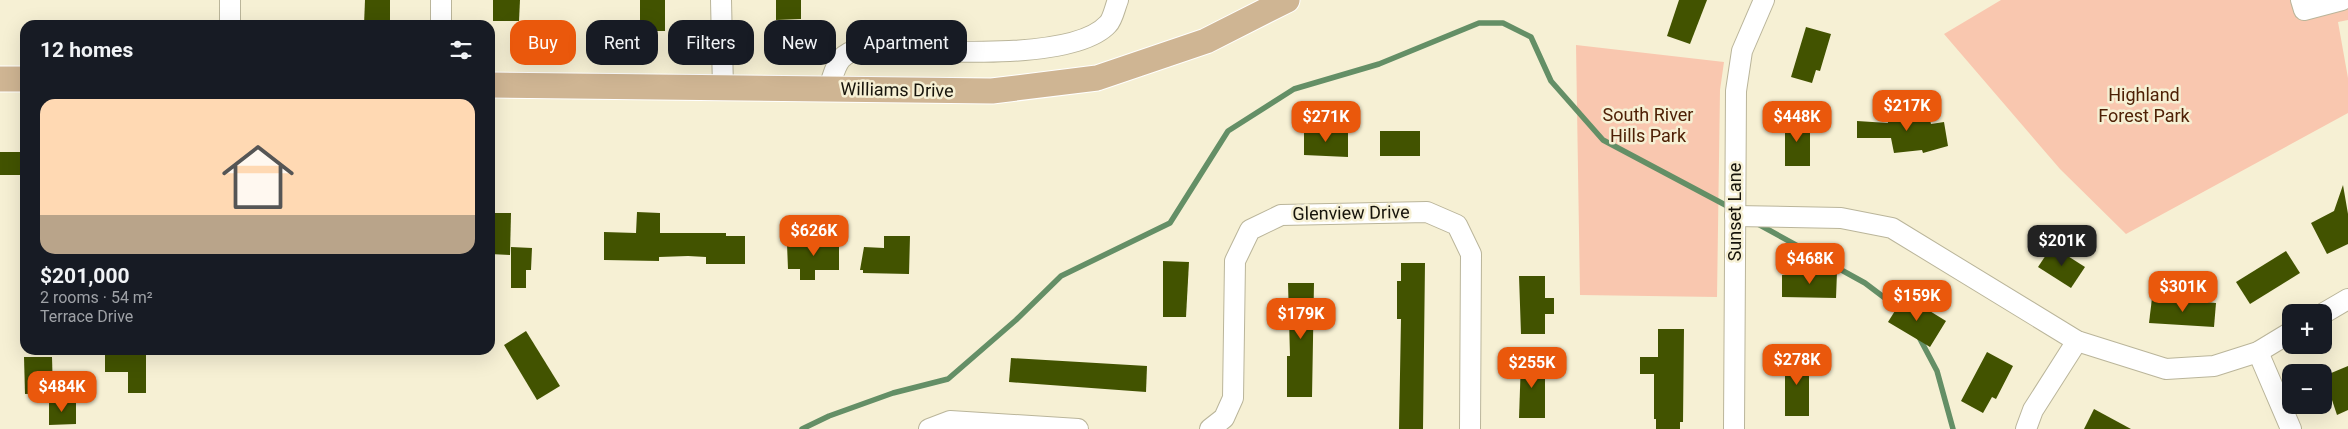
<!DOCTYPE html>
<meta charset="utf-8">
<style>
:root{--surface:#171b24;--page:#20242c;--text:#f1f3f6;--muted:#9ea1a6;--line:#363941;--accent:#ea580c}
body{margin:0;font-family:Roboto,sans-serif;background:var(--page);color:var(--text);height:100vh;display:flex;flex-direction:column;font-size:19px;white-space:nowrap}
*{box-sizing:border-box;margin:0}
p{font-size:16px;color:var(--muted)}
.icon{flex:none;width:28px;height:28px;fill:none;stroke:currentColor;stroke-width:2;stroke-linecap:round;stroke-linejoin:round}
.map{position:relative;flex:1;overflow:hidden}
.sheet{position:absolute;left:20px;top:20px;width:475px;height:335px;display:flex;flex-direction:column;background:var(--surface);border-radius:15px;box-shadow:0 5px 20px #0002}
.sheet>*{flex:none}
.guide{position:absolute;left:510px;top:20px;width:475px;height:45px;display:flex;gap:10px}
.fabs{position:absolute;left:2282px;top:304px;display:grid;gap:10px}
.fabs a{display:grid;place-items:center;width:50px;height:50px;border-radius:10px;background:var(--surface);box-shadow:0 5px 20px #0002;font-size:25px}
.price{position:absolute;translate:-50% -42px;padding:0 11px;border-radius:10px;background:var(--accent);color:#fff;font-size:16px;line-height:32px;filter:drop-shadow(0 1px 2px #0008)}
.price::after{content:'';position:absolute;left:50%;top:30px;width:15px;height:11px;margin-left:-8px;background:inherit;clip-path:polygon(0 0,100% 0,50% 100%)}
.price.active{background:#222;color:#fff}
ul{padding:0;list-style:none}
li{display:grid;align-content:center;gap:10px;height:265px;padding:0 20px}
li+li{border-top:1px solid var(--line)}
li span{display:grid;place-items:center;height:155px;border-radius:15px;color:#555}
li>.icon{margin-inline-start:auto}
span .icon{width:90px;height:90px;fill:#fffc;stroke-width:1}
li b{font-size:21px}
h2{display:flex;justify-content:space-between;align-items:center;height:60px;padding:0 20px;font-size:21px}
.tag{padding:0 18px;border-radius:15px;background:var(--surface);box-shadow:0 5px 20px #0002;font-size:18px;line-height:45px}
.tag.active{background:var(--accent);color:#fff}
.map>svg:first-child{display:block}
.green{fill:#f9c7af}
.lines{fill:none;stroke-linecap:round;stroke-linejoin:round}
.stream{stroke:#648f66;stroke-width:5.5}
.building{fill:#425300}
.minor-casing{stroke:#bab59a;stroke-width:22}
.major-casing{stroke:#fff;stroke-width:27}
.minor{stroke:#fff;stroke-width:20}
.major{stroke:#cfb593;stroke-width:25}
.labels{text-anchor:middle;stroke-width:5;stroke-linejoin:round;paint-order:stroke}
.street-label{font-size:18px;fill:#17140b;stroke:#f6f0d4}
.park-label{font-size:18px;fill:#4e2005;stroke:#f6f0d4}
</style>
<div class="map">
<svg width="2348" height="429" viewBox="0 0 2348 429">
<rect width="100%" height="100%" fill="#f6f0d4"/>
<!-- green -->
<g class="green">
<polygon points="2001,0 2348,0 2348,20 2338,22 2348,78 2348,113 2126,234 2060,169 1944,34"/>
<polygon points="1576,45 1724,62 1720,90 1717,297 1580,295"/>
</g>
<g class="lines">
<!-- stream -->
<g class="stream">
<polyline points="1758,224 1865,283 1902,311"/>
<polyline points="1919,337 1937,371 1953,429"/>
<polyline points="802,429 829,416 893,393 948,379 1016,320 1061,276 1170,223 1228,131 1294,89 1379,64 1479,23 1503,23 1531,37 1551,81 1603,140 1731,208"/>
</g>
</g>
<!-- building -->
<g class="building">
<polygon points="365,0 390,0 390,25 364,25"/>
<polygon points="493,0 520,0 519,21 493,21"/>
<rect x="640" y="0" width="25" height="31"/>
<polygon points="776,0 801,0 801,19 776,20"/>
<polygon points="1679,0 1707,0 1690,44 1667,36"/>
<polygon points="1806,27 1831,34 1820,71 1816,70 1812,83 1791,77"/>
<polygon points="1928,111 1931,124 1944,122 1948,146 1923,153 1922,150 1894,153 1891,138 1857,138 1857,121 1888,123 1887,115 1908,112 1909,115"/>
<rect x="1785" y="119" width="25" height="47"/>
<polygon points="1304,130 1348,130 1348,157 1304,155"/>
<rect x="1380" y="131" width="40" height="25"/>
<rect x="0" y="152" width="25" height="23"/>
<polygon points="2343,185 2348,214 2348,244 2327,254 2311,223 2334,211"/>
<polygon points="637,212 660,213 660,233 726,233 726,236 745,236 745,264 706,264 706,257 688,256 659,257 659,261 604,260 604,232 636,233"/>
<polygon points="491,213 511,213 510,255 490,254"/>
<polygon points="884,236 910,236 909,274 863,273 863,270 860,270 864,247 884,248"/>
<polygon points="819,237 839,237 839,270 815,270 815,280 800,280 800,269 788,269 787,244 819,244"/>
<polygon points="2052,246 2085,267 2071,288 2038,267"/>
<polygon points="511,247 532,248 531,270 526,270 526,288 511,288"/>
<polygon points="2286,251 2300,273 2250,304 2236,282"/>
<polygon points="1163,261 1189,262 1186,317 1163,317"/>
<polygon points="1401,263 1425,263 1423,429 1399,429 1401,319 1397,319 1397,281 1401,281"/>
<polygon points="1800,272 1837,272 1836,298 1782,297 1782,275 1800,275"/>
<polygon points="1519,276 1545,276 1545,298 1554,298 1554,314 1545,314 1545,334 1521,334"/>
<polygon points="1288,283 1314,283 1312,397 1287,397 1287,356 1290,356"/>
<polygon points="1903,298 1918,308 1920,305 1946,321 1930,347 1888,322"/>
<polygon points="2152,298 2216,303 2214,327 2149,323"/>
<polygon points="1658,329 1684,329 1683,422 1680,422 1680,429 1656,429 1656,419 1654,419 1654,374 1640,374 1640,357 1658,357"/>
<polygon points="526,331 560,386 537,400 504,345"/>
<polygon points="105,350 146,350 146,393 128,393 128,372 105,372"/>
<polygon points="1987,352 2013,366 1996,399 1992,397 1983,413 1961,401"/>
<polygon points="24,357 52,357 53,393 25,394"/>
<rect x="1785" y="357" width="24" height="59"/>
<polygon points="1011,358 1147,366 1146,392 1009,382"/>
<polygon points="1521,360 1545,360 1545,418 1519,418"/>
<polygon points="2348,366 2348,410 2337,415 2324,376"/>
<polygon points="49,401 76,401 76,424 49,425"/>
<polygon points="2094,409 2131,429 2084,429"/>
</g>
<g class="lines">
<defs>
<g id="minor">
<polyline points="441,0 441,25"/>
<polyline points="721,0 723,88"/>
<polyline points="2301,0 2304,10 2342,0"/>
<polyline points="230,25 230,0"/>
<path d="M828 90C837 66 835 55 862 48 915 50 1072 64 1108 24 1113 19 1115 7 1118 0"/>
<polyline points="1735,216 1841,218 1892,228 2077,341 2166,369 2214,366 2258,352 2291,332"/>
<polyline points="2324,313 2348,299"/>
<polyline points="2258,352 2291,429"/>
<polyline points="929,429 950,421 1078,429"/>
<polyline points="1210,429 1224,418 1233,398 1235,261 1250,230 1281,215 1427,212 1457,225 1471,254 1470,429"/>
<polyline points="1734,429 1736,91 1742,51 1764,0"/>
<polyline points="2026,429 2033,410 2077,341"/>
</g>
<g id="major">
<polyline points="0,79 25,79"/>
<polyline points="490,85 992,91 1097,78 1206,41 1287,0"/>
</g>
</defs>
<!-- minor casing -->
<use href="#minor" class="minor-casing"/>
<!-- major casing -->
<use href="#major" class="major-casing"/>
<!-- minor -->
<use href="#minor" class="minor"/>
<!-- major -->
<use href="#major" class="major"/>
</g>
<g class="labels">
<!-- street labels -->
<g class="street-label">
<text transform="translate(897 90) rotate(1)" y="6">Williams Drive</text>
<text transform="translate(1735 212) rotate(-90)" y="6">Sunset Lane</text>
<text transform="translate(1351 213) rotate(-1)" y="6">Glenview Drive</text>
</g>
<!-- park labels -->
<g class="park-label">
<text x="2144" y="101">Highland<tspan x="2144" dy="21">Forest Park</tspan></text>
<text x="1648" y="121">South River<tspan x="1648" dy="21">Hills Park</tspan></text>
</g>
</g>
</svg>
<div class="fabs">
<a>+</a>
<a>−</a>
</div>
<b class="price" style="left:1907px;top:132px">$217K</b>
<b class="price" style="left:1326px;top:143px">$271K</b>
<b class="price" style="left:1797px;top:143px">$448K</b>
<b class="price" style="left:814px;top:257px">$626K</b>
<b class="price active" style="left:2062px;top:267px">$201K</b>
<b class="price" style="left:1810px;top:285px">$468K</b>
<b class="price" style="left:2183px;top:313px">$301K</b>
<b class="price" style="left:1917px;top:322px">$159K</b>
<b class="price" style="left:1301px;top:340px">$179K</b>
<b class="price" style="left:1797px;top:386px">$278K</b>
<b class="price" style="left:1532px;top:389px">$255K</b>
<b class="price" style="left:62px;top:413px">$484K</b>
<div class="guide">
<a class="tag active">Buy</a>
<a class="tag">Rent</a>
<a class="tag">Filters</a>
<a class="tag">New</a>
<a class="tag">Apartment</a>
</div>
<section class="sheet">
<h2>12 homes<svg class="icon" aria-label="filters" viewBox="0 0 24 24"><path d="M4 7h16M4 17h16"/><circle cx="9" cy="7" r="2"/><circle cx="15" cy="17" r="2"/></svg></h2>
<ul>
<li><span style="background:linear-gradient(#ffd9b3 75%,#b9a48a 0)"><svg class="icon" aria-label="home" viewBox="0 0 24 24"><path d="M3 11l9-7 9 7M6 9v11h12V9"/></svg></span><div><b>$201,000</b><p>2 rooms · 54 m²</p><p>Terrace Drive</p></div></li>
</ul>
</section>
</div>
